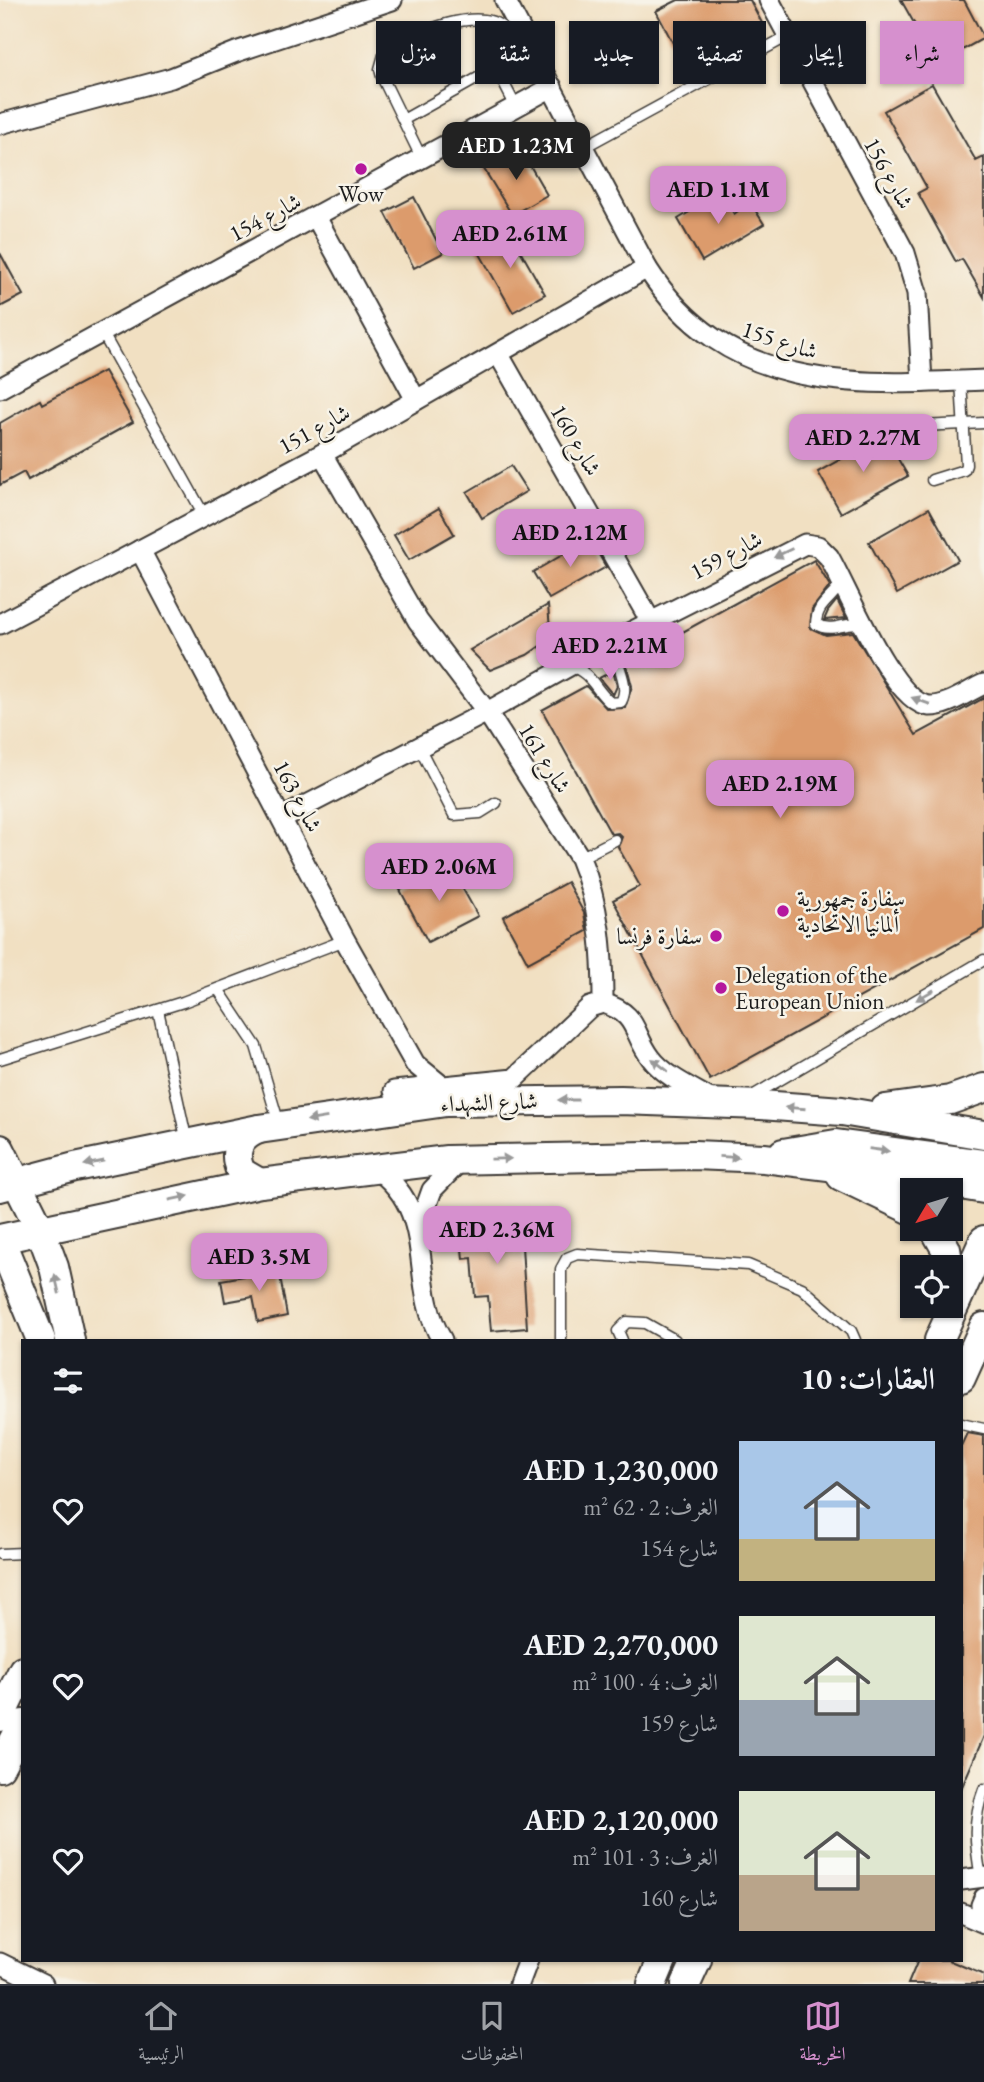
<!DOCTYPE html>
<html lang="ar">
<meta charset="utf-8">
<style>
:root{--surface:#171b24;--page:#20242c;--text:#f1f3f6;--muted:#9ea1a6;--line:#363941;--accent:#d690ce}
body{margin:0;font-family:"EB Garamond",Amiri,serif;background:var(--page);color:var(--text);direction:rtl;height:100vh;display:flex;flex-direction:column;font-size:26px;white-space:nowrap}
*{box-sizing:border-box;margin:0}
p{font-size:23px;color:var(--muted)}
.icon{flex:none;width:38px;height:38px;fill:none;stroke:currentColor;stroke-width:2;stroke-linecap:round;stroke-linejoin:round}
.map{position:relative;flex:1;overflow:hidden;direction:ltr}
.sheet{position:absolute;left:21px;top:1339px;width:942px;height:623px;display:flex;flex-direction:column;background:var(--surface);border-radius:0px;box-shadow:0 2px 5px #0004;direction:rtl}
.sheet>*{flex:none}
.top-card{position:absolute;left:21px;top:21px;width:943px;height:63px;direction:rtl;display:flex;gap:14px}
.needle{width:46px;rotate:232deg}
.buttons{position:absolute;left:900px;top:1178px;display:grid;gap:14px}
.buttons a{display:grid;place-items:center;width:63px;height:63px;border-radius:0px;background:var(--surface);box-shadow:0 2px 5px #0004;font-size:35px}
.price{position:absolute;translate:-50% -60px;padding:0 16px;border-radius:14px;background:var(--accent);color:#111;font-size:23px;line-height:46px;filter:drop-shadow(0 2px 4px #0008)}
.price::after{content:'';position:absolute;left:50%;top:42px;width:21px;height:16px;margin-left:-10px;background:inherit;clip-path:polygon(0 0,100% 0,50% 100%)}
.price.on{background:#222;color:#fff}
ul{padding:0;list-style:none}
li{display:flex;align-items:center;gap:21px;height:175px;padding:0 28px}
li span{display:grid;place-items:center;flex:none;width:196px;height:140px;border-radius:0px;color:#555}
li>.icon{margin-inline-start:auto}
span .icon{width:84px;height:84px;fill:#fffc;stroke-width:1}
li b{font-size:30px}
h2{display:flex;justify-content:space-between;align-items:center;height:84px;padding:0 28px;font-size:30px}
.tag{padding:0 24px;border-radius:0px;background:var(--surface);box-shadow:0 2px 5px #0004;font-size:24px;line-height:63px}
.tag.on{background:var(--accent);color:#111}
.menu{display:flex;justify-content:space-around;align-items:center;height:98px;border-top:2px solid var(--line);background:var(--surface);font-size:19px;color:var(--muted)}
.menu a{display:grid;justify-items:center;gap:4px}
.menu .on{color:var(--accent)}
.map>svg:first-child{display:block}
.building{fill:#dc9b6c}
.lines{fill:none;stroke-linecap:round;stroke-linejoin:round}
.lane-casing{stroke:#3c3935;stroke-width:13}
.street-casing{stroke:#3c3935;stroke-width:23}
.secondary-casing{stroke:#3c3935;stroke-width:32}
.lane{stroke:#fff;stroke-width:10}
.street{stroke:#fff;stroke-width:19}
.secondary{stroke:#fff;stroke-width:28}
.oneway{fill:#999}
.poi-dot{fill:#b5179e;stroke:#f7f3e8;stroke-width:2.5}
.labels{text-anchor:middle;stroke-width:5;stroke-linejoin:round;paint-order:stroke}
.street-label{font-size:23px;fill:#1c1c1c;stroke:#f7f3e8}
.poi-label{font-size:23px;fill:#1c1c1c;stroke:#f7f3e8;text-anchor:start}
</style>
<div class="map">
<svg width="984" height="1984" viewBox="0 0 984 1984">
<rect width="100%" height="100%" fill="#f7f3e8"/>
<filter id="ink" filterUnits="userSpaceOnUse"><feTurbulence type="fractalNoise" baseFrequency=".0143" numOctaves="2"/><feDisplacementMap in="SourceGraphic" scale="14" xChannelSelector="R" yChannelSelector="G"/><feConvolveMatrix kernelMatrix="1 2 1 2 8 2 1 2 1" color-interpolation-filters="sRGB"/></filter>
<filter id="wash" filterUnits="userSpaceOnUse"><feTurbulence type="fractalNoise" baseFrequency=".00686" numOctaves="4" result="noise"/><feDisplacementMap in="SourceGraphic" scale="28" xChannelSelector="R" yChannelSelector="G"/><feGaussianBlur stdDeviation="1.57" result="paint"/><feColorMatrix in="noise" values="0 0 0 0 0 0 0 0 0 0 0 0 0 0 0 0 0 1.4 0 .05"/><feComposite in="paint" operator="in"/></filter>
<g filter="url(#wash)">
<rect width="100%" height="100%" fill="#f1e0c2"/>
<g id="blocks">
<!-- building -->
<g class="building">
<polygon points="678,0 750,0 763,25 685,66 656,11"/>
<polygon points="901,0 964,0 984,38 937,64"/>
<polygon points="932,84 976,161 984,157 984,297 962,259 956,262 918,193 927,188 884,111"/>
<polygon points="520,148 547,195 512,215 484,169"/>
<polygon points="721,193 734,214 750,202 764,224 702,261 678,219"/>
<polygon points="414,197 443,253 414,268 385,212"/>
<polygon points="508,229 545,294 513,312 476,247"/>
<polygon points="0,253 23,295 0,307"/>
<polygon points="104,371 133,422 28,480 24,472 0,485 0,423 40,400 42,404"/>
<polygon points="884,435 908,476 841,513 818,472"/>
<polygon points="511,466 527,491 482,518 467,492"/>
<polygon points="439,508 454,534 409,560 394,535"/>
<polygon points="929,508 958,560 897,594 869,542"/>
<polygon points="590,539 606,567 549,599 533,572"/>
<polygon points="814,560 830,586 812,609 810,628 826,635 853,632 916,735 984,698 984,929 710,1080 613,900 640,886 618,847 622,837 618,833 611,834 542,710 586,686 607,709 625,708 632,686 626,663"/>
<polygon points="837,600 846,618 824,620 828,611"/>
<polygon points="548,605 550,630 543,644 527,655 490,670 470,650"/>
<polygon points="613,671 617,686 613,695 599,678"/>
<polygon points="449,864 478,916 428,942 400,890"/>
<polygon points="567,882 584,913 587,931 528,963 503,917"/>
<polygon points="520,1213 527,1328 491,1331 488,1296 475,1297 472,1258 463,1259 459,1218"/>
<polygon points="279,1270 287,1316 258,1322 253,1297 225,1302 221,1280"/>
<polygon points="967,1433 984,1436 984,1736 961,1789 961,1446"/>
<polygon points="918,1960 948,1960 984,1975 984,1984 908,1984"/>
</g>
</g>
</g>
<g filter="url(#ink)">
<use href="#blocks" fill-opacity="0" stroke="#3c3935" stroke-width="2"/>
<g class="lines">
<defs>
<g id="lane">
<polyline points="496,68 516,107"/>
<path d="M403 120 501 65C508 56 511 46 507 34 491 0 405 34 384 55L380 69 382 77 422 159"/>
<polyline points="584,147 788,36"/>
<polyline points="102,332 204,515"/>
<polyline points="902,427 984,423"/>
<polyline points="932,480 964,470 966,465 961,381"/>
<path d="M842 582C833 599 816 604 816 624 832 634 845 621 862 625"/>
<path d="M571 667C590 670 597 693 611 703L621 702C633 679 607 660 621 640"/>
<polyline points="419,747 454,815 480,813 496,803"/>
<polyline points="580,858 615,840"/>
<polyline points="218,989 256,1046 279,1124"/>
<polyline points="158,1010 187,1142"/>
<polyline points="0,1059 183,1002 345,940"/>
<polyline points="749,1098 984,960"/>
<polyline points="561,1340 561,1269 567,1258 577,1254 748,1265 802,1288 851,1331 855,1340"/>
<polyline points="622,1340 618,1331 627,1322 645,1323 675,1340"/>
<polyline points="961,1424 984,1429"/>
<polyline points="0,1554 23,1553"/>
<path d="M981 1877C975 1845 972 1820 984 1789"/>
</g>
<g id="street">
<path d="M505 0 647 268C727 393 852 386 984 380"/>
<polyline points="769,0 905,253 917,293 922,382"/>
<polyline points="0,124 171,78 236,52 392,0"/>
<polyline points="316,217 416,400"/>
<polyline points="499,355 651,622"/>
<polyline points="0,388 552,87"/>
<path d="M322 454 418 621 487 712 580 858C600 906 603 951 603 1003"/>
<polyline points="140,550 345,940 415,1064 442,1086"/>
<polyline points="0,624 322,454 647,268"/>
<path d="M282 818 487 712 623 636 805 544 818 546 829 557C847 588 893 703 929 706 947 707 968 691 984 684"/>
<path d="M394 1091 514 1079 590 1007 603 1003C639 1014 632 1033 651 1058 665 1077 696 1090 715 1102"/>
<path d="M375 1168C440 1213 407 1282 442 1340"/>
<polyline points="418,1229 432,1190 461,1160"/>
<polyline points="961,1880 984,1877"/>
<polyline points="984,1898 981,1905 984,1909"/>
<polyline points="961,1913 984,1923"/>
<polyline points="0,1963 43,1984"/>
<polyline points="519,1984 528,1960"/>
</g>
<g id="secondary">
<polyline points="885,1109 950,1100 984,1088"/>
<path d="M259 1129C238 1137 232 1152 241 1172L260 1183"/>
<polyline points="0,1149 40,1229 54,1267 70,1340"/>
<polyline points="783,1153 836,1144 984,1164"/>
<polyline points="841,1176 912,1210"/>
<polyline points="0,1187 75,1167 259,1129 446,1102 621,1100 761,1105 842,1111 984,1135"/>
<polyline points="934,1228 946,1249 949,1267"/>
<polyline points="0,1239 260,1183 447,1160 694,1155 764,1158 901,1175 984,1189"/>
<polyline points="0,1239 41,1340"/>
<polyline points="939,1340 984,1240"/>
<polyline points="961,1378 984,1327"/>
<polyline points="0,1717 23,1670"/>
<polyline points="0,1767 23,1724"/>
<polyline points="652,1984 662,1960"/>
<polyline points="686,1984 697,1960"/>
</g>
</defs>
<!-- lane casing -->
<use href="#lane" class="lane-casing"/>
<!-- street casing -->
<use href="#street" class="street-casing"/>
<!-- secondary casing -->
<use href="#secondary" class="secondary-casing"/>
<!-- lane -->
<use href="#lane" class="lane"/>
<!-- street -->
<use href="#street" class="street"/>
<!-- secondary -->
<use href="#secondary" class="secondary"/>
</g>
<!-- one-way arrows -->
<defs><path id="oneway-solid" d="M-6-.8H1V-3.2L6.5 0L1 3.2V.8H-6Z" transform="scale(1.75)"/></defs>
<g class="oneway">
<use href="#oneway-solid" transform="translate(783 553) rotate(154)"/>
<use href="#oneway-solid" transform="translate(921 701) rotate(-160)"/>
<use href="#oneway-solid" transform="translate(925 995) rotate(150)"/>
<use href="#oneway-solid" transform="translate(660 1065) rotate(-142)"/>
<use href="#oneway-solid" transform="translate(568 1100) rotate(180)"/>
<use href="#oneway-solid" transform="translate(795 1108) rotate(-176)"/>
<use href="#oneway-solid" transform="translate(317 1119) rotate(171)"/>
<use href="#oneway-solid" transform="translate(879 1150) rotate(8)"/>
<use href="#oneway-solid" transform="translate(729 1157) rotate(3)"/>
<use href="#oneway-solid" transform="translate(501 1159) rotate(-1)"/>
<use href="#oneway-solid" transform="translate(94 1163) rotate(168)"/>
<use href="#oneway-solid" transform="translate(179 1198) rotate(-12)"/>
<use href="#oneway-solid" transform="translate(57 1284) rotate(-103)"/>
</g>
</g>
<!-- markers -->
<g class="poi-dot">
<circle cx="361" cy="169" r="7"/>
<circle cx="783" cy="911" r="7"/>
<circle cx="716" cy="936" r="7"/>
<circle cx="721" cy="988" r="7"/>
</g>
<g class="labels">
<!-- street labels -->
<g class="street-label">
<text transform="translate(889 173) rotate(61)" y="8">شارع 156</text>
<text transform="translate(265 217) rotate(-28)" y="8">شارع 154</text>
<text transform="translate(780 340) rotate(18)" y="8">شارع 155</text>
<text transform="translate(314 429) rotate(-29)" y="8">شارع 151</text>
<text transform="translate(576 440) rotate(60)" y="8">شارع 160</text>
<text transform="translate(726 555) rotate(-28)" y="8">شارع 159</text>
<text transform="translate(545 758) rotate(58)" y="8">شارع 161</text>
<text transform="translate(298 796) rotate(62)" y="8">شارع 163</text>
<text transform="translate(489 1102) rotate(-2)" y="8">شارع الشهداء</text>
</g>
<!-- poi labels -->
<g class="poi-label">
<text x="361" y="202" text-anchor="middle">Wow</text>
<text x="797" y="906">سفارة جمهورية<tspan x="797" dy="26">ألمانيا الاتحادية</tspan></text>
<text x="702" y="944" text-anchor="end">سفارة فرنسا</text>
<text x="735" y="983">Delegation of the<tspan x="735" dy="26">European Union</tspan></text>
</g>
</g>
</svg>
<div class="buttons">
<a><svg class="needle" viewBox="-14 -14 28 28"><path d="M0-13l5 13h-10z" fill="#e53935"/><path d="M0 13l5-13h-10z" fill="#9ea1a6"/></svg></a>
<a><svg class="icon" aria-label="locate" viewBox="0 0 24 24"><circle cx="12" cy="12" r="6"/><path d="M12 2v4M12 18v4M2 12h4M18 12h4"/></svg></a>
</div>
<b class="price on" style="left:516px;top:182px">AED 1.23M</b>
<b class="price" style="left:718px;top:226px">AED 1.1M</b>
<b class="price" style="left:510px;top:270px">AED 2.61M</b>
<b class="price" style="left:863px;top:474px">AED 2.27M</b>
<b class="price" style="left:570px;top:569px">AED 2.12M</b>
<b class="price" style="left:610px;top:682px">AED 2.21M</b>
<b class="price" style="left:780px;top:820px">AED 2.19M</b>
<b class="price" style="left:439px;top:903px">AED 2.06M</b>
<b class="price" style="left:497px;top:1266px">AED 2.36M</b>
<b class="price" style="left:259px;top:1293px">AED 3.5M</b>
<div class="top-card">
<a class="tag on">شراء</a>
<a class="tag">إيجار</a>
<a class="tag">تصفية</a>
<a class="tag">جديد</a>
<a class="tag">شقة</a>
<a class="tag">منزل</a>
</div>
<section class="sheet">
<h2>العقارات: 10<svg class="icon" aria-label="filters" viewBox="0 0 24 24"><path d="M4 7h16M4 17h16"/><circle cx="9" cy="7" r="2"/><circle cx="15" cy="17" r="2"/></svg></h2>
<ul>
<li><span style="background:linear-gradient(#a9c7e8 70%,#c2b280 0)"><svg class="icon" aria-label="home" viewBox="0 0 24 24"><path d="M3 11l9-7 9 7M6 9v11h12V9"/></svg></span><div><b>AED 1,230,000</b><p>الغرف: 2 · 62 m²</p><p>شارع 154</p></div><svg class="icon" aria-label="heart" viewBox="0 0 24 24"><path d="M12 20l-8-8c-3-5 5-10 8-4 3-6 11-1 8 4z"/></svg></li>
<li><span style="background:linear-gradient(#dfe7d0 60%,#9aa5b1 0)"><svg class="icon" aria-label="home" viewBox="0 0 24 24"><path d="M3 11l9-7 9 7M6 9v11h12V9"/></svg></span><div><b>AED 2,270,000</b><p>الغرف: 4 · 100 m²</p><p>شارع 159</p></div><svg class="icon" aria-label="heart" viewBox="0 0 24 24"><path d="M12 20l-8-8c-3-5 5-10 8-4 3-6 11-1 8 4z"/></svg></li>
<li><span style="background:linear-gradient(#dfe7d0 60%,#b9a48a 0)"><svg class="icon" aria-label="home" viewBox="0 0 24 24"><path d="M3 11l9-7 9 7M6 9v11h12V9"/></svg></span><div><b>AED 2,120,000</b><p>الغرف: 3 · 101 m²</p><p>شارع 160</p></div><svg class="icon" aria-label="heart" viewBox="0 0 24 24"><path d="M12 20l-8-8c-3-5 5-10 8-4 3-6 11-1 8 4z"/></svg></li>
</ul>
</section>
</div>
<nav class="menu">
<a class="on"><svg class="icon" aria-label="map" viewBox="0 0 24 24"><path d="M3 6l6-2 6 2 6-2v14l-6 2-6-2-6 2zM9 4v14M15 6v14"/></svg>الخريطة</a>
<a><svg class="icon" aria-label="saved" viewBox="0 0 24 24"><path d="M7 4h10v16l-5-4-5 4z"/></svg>المحفوظات</a>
<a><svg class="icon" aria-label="home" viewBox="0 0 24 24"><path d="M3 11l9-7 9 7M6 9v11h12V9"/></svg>الرئيسية</a>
</nav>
